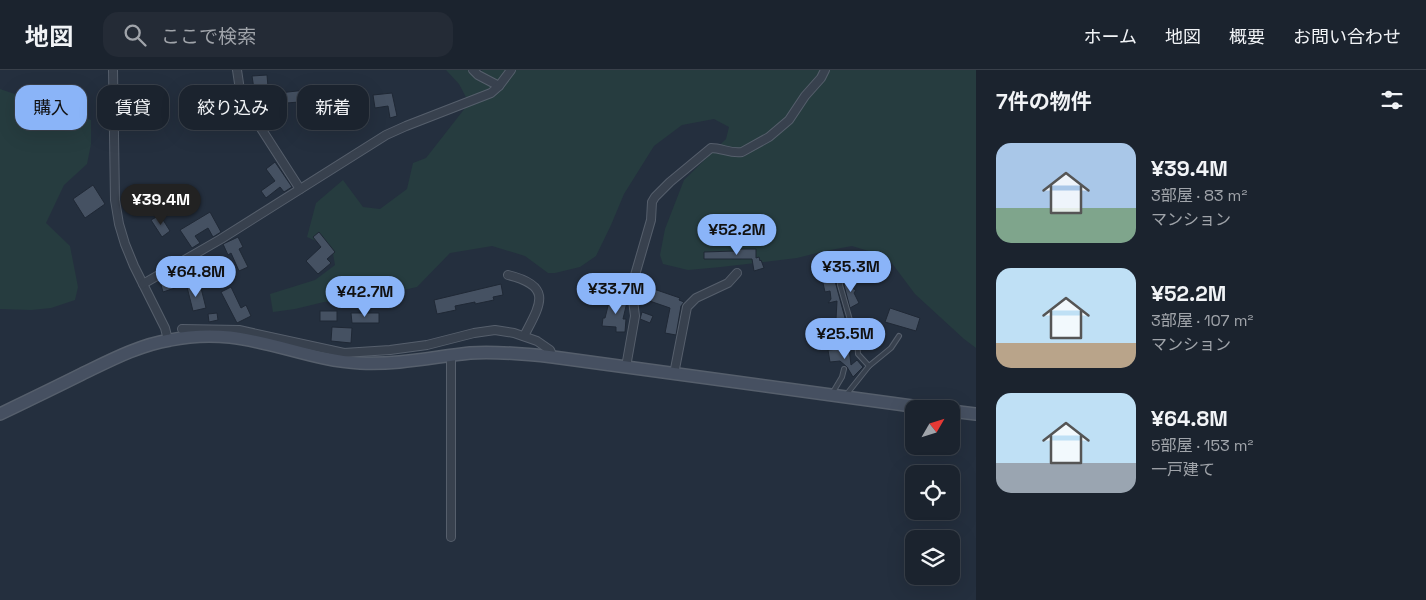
<!DOCTYPE html>
<html lang="ja">
<meta charset="utf-8">
<style>
:root{--surface:#1b232e;--page:#242b36;--text:#f1f3f6;--muted:#a0a4aa;--line:#39404a;--accent:#8ab4f8}
body{margin:0;font-family:"Space Grotesk","Noto Sans JP",sans-serif;background:var(--page);color:var(--text);height:100vh;display:flex;flex-direction:column;font-size:19px;white-space:nowrap}
*{box-sizing:border-box;margin:0}
p{font-size:16px;color:var(--muted)}
.icon{flex:none;width:28px;height:28px;fill:none;stroke:currentColor;stroke-width:2;stroke-linecap:round;stroke-linejoin:round}
.map{position:relative;flex:1;overflow:hidden}
.details{display:flex;flex-direction:column;background:var(--surface);width:450px}
.details>*{flex:none}
.top-card{position:absolute;left:15px;top:15px;width:475px;height:45px;display:flex;gap:10px}
.needle{width:32px;rotate:51deg}
.fabs{position:absolute;left:905px;top:330px;display:grid;gap:10px}
.fabs a{display:grid;place-items:center;width:55px;height:55px;border-radius:10px;background:var(--surface);box-shadow:0 5px 20px #0002,0 0 0 1px var(--line);font-size:25px}
.price{position:absolute;translate:-50% -42px;padding:0 11px;border-radius:18px;background:var(--accent);color:#111;font-size:16px;line-height:32px;filter:drop-shadow(0 1px 2px #0008)}
.price::after{content:'';position:absolute;left:50%;top:30px;width:15px;height:11px;margin-left:-8px;background:inherit;clip-path:polygon(0 0,100% 0,50% 100%)}
.price.on{background:#222;color:#fff}
ul{padding:0;list-style:none}
li{display:flex;align-items:center;gap:15px;height:125px;padding:0 20px}
li span{display:grid;place-items:center;flex:none;width:140px;height:100px;border-radius:15px;color:#555}
li>.icon{margin-inline-start:auto}
span .icon{width:60px;height:60px;fill:#fffc;stroke-width:1}
li b{font-size:21px}
h2{display:flex;justify-content:space-between;align-items:center;height:60px;padding:0 20px;font-size:21px}
.tag{padding:0 18px;border-radius:15px;background:var(--surface);box-shadow:0 5px 20px #0002,0 0 0 1px var(--line);font-size:18px;line-height:45px}
.tag.on{background:var(--accent);color:#111}
header{display:flex;align-items:center;gap:30px;box-sizing:border-box;height:70px;padding:0 25px;background:var(--surface);border-bottom:1px solid var(--line)}
header strong{font-size:24px}
nav{display:flex;gap:28px;margin-inline-start:auto;font-size:18px}
.search{width:350px;height:45px;background:var(--page);display:flex;align-items:center;gap:12px;box-sizing:border-box;padding:0 18px;border-radius:15px;color:var(--muted);font-size:19px}
main{display:flex;flex:1;min-height:0}
.map>svg:first-child{display:block}
.green{fill:#263c3f}
.building{fill:#455162;stroke:#1f2835}
.lines{fill:none;stroke-linecap:round;stroke-linejoin:round}
.lane-casing{stroke:#565f6c;stroke-width:6}
.street-casing{stroke:#565f6c;stroke-width:10}
.secondary-casing{stroke:#565f6c;stroke-width:14}
.lane{stroke:#38414e;stroke-width:4}
.street{stroke:#38414e;stroke-width:8}
.secondary{stroke:#465061;stroke-width:11}
</style>
<header>
<strong>地図</strong>
<div class="search"><svg class="icon" aria-label="search" viewBox="0 0 24 24"><circle cx="10" cy="10" r="6"/><path d="M15 15l6 6"/></svg>ここで検索</div>
<nav><a>ホーム</a><a>地図</a><a>概要</a><a>お問い合わせ</a></nav>
</header>
<main>
<div class="map">
<svg width="976" height="530" viewBox="0 0 976 530">
<rect width="100%" height="100%" fill="#242f3e"/>
<!-- green -->
<g class="green">
<polygon points="446,0 473,0 477,3 483,0 976,0 976,278 964,269 915,224 891,192 872,182 852,176 825,181 797,188 721,197 688,200 663,194 660,185 665,159 684,110 726,69 729,57 714,49 682,55 654,76 624,124 611,155 596,186 580,197 555,203 548,203 525,186 492,176 450,183 417,217 371,227 324,232 295,239 273,242 270,224 315,210 335,195 332,178 307,167 316,133 343,110 363,137 380,139 407,119 413,93 426,88 469,33 459,14"/>
<polygon points="0,19 91,50 91,74 87,94 64,115 46,153 70,176 78,217 75,230 51,238 31,240 0,239"/>
</g>
<!-- building -->
<g class="building">
<polygon points="267,5 268,17 278,16 279,23 306,20 309,42 300,43 299,32 262,35 261,25 252,26 251,19 254,19 252,6"/>
<polygon points="392,23 397,46 390,48 388,36 375,38 373,25"/>
<polygon points="275,92 292,117 284,122 280,117 266,128 261,121 275,111 266,99"/>
<polygon points="93,115 105,134 85,148 73,129"/>
<polygon points="210,142 221,162 213,167 208,158 195,166 200,173 192,178 180,160"/>
<polygon points="160,145 170,161 162,167 151,150"/>
<polygon points="319,162 335,182 327,189 331,193 318,204 306,191 321,177 313,167"/>
<polygon points="238,167 243,177 239,179 248,197 239,201 231,183 228,185 223,174"/>
<polygon points="735,179 756,179 756,188 759,187 760,191 761,190 764,198 754,201 752,189 704,189 704,182 735,181"/>
<polygon points="183,202 187,214 163,222 160,211"/>
<polygon points="847,207 855,214 852,218 856,220 854,223 859,233 850,238 844,215"/>
<polygon points="835,211 845,248 845,257 826,257 826,249 836,249 837,231 828,233 831,229 830,221 825,222 823,213"/>
<polygon points="200,214 206,238 193,241 187,217"/>
<polygon points="501,214 503,225 493,227 494,230 475,234 475,232 455,236 456,240 437,244 434,230"/>
<polygon points="642,215 680,228 679,230 684,232 681,236 676,265 665,263 670,238 638,227"/>
<polygon points="231,217 241,238 246,235 251,246 237,253 221,222"/>
<polygon points="610,228 627,232 623,249 626,249 625,262 616,262 616,257 602,256 603,248 605,248"/>
<polygon points="890,238 920,248 916,261 885,252"/>
<rect x="320" y="241" width="17" height="10"/>
<polygon points="642,242 653,246 650,253 640,249"/>
<polygon points="217,243 218,250 209,252 208,244"/>
<polygon points="351,243 379,243 379,253 352,253"/>
<polygon points="332,257 352,258 351,273 331,271"/>
<polygon points="849,278 851,295 857,290 863,297 853,307 847,297 840,291 830,292 828,280"/>
</g>
<g class="lines">
<defs>
<g id="lane">
<polyline points="839,187 842,198 840,215 850,250 857,267 858,284 869,296"/>
<polyline points="833,322 842,307 844,299"/>
<polyline points="846,325 869,296 891,278 899,266"/>
</g>
<g id="street">
<polyline points="113,0 115,130 119,154 125,174 134,196 165,258 168,270"/>
<polyline points="237,0 240,20 246,35 300,119"/>
<polyline points="473,0 478,5 499,16"/>
<path d="M508 205C554 216 540 235 524 266"/>
<polyline points="143,214 221,169 386,65 406,56 491,23 499,16 511,0"/>
<polyline points="182,259 239,260 344,283 390,280 427,275 474,263 495,260 514,263 537,271 550,280 553,287"/>
<polyline points="451,286 451,467"/>
<path d="M626 297 635 246 632 222 633 212 651 150 652 132 655 127 670 112 711 78C722 78 731 84 742 82L769 67 789 50 805 26 821 8 825 0"/>
<polyline points="674,304 687,237 696,228 728,213 737,203"/>
</g>
<g id="secondary">
<polyline points="951,341 976,344"/>
<path d="M0 344C27 331 54 318 82 304 109 291 139 275 170 270 189 266 211 265 230 267 274 272 316 291 360 293 398 295 433 287 470 283 497 281 526 284 553 287L934 339"/>
</g>
</defs>
<!-- lane casing -->
<use href="#lane" class="lane-casing"/>
<!-- street casing -->
<use href="#street" class="street-casing"/>
<!-- secondary casing -->
<use href="#secondary" class="secondary-casing"/>
<!-- lane -->
<use href="#lane" class="lane"/>
<!-- street -->
<use href="#street" class="street"/>
<!-- secondary -->
<use href="#secondary" class="secondary"/>
</g>
</svg>
<div class="fabs">
<a><svg class="needle" viewBox="-14 -14 28 28"><path d="M0-13l5 13h-10z" fill="#e53935"/><path d="M0 13l5-13h-10z" fill="#a0a4aa"/></svg></a>
<a><svg class="icon" aria-label="locate" viewBox="0 0 24 24"><circle cx="12" cy="12" r="6"/><path d="M12 2v4M12 18v4M2 12h4M18 12h4"/></svg></a>
<a><svg class="icon" aria-label="layers" viewBox="0 0 24 24"><path d="M12 4l9 5-9 5-9-5zM3 14l9 5 9-5"/></svg></a>
</div>
<b class="price on" style="left:161px;top:156px">¥39.4M</b>
<b class="price" style="left:737px;top:186px">¥52.2M</b>
<b class="price" style="left:851px;top:223px">¥35.3M</b>
<b class="price" style="left:196px;top:228px">¥64.8M</b>
<b class="price" style="left:616px;top:245px">¥33.7M</b>
<b class="price" style="left:365px;top:248px">¥42.7M</b>
<b class="price" style="left:845px;top:290px">¥25.5M</b>
<div class="top-card">
<a class="tag on">購入</a>
<a class="tag">賃貸</a>
<a class="tag">絞り込み</a>
<a class="tag">新着</a>
</div>
</div>
<section class="details">
<h2>7件の物件<svg class="icon" aria-label="filters" viewBox="0 0 24 24"><path d="M4 7h16M4 17h16"/><circle cx="9" cy="7" r="2"/><circle cx="15" cy="17" r="2"/></svg></h2>
<ul>
<li><span style="background:linear-gradient(#a9c7e8 65%,#7fa58c 0)"><svg class="icon" aria-label="home" viewBox="0 0 24 24"><path d="M3 11l9-7 9 7M6 9v11h12V9"/></svg></span><div><b>¥39.4M</b><p>3部屋 · 83 m²</p><p>マンション</p></div></li>
<li><span style="background:linear-gradient(#bfe0f5 75%,#b9a48a 0)"><svg class="icon" aria-label="home" viewBox="0 0 24 24"><path d="M3 11l9-7 9 7M6 9v11h12V9"/></svg></span><div><b>¥52.2M</b><p>3部屋 · 107 m²</p><p>マンション</p></div></li>
<li><span style="background:linear-gradient(#bfe0f5 70%,#9aa5b1 0)"><svg class="icon" aria-label="home" viewBox="0 0 24 24"><path d="M3 11l9-7 9 7M6 9v11h12V9"/></svg></span><div><b>¥64.8M</b><p>5部屋 · 153 m²</p><p>一戸建て</p></div></li>
</ul>
</section>
</main>
